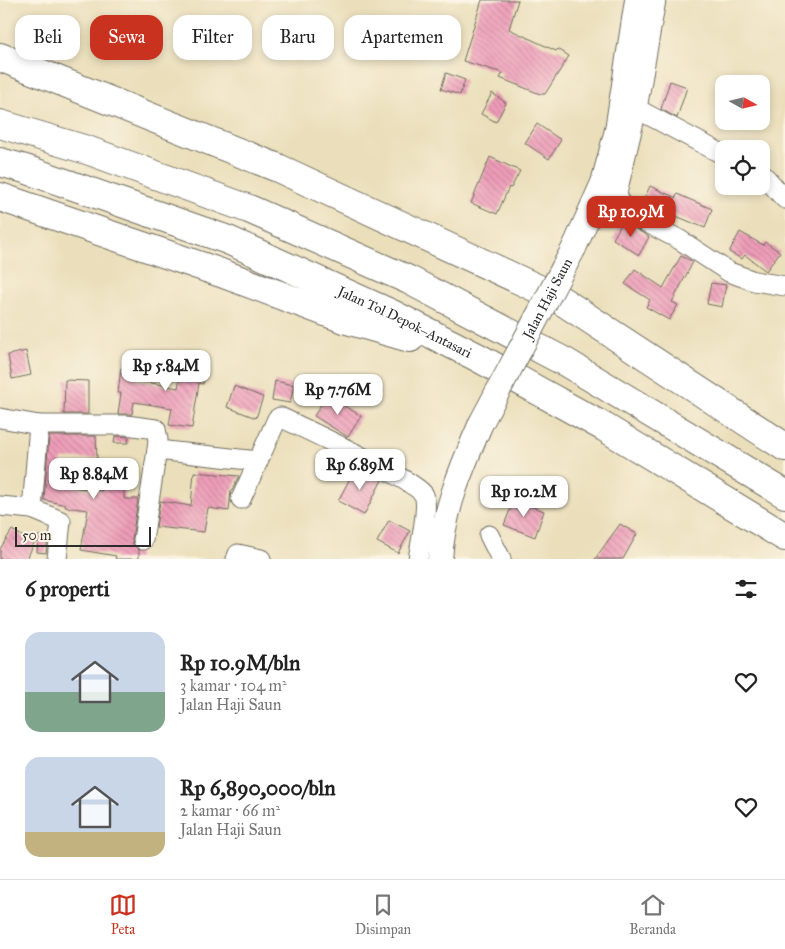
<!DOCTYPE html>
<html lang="id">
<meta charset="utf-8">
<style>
:root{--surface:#fff;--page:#f6f6f6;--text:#222;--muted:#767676;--line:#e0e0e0;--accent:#c8321e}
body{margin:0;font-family:"IM FELL Great Primer",serif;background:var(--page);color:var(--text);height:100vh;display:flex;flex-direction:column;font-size:19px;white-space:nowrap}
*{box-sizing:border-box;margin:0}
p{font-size:16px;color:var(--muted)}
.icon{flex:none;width:28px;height:28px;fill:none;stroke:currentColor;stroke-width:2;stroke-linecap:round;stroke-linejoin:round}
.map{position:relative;height:559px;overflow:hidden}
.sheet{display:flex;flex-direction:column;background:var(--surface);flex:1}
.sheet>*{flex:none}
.guide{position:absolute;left:15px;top:15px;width:500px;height:45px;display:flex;gap:10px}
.needle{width:32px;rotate:98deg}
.fabs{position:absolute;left:715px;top:75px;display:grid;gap:10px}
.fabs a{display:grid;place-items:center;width:55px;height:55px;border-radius:10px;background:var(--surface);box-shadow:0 2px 8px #0003;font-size:25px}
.scale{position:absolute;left:15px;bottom:12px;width:136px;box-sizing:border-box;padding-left:5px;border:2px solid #2b2b2b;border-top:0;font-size:14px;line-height:18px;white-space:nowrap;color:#2b2b2b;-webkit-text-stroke:4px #fcf5e5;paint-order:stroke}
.price{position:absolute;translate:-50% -42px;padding:0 11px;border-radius:10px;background:#fff;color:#222;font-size:16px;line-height:32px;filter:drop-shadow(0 1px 2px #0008)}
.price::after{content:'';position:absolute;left:50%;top:30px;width:15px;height:11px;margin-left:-8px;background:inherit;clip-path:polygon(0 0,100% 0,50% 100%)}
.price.on{background:var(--accent);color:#fff}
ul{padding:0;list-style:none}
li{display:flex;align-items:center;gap:15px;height:125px;padding:0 25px}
li span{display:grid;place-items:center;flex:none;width:140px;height:100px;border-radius:15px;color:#555}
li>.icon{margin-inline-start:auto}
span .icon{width:60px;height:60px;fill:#fffc;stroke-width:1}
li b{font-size:21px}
h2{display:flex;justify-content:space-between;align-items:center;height:60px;padding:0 25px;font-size:21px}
.pill{padding:0 18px;border-radius:15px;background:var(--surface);box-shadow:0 2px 8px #0003;font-size:18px;line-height:45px}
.pill.on{background:var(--accent);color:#fff}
.tabs{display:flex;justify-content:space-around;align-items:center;height:70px;border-top:1px solid var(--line);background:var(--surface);font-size:14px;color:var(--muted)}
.tabs a{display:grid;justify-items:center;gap:2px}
.tabs .on{color:var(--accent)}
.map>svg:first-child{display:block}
.building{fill:url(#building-back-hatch)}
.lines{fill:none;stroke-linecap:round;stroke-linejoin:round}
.minor-casing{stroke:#6e6a5d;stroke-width:21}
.tertiary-casing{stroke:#6e6a5d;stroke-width:26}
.motorway-casing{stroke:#6e6a5d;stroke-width:30}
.minor{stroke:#fff;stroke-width:19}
.tertiary{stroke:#fff;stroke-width:24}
.motorway{stroke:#fff;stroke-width:28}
.tertiary-bridge-casing{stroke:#6e6a5d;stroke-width:26;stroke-linecap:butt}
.tertiary-bridge{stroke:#fff;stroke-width:24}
.labels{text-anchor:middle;stroke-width:5;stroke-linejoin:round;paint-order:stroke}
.street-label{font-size:14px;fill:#2b2b2b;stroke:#fcf5e5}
</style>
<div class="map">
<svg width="785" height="559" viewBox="0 0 785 559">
<defs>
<pattern id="building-back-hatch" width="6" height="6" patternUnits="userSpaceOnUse" patternTransform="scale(1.25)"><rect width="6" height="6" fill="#ef9db9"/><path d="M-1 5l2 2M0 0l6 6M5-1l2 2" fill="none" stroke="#c28097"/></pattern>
</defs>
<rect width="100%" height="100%" fill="#fcf5e5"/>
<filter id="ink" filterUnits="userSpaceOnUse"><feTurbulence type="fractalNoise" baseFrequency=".02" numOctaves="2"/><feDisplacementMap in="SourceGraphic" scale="10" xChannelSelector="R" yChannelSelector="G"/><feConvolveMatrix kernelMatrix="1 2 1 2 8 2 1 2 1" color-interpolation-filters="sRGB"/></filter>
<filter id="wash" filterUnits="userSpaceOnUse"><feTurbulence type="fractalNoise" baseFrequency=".0096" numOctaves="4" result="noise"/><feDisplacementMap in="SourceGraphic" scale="20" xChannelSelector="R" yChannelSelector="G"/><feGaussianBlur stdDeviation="1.12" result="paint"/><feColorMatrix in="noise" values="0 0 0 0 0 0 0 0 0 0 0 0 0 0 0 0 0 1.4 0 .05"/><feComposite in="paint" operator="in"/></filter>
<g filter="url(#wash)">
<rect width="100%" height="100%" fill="#ebdfbb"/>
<g id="blocks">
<!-- building -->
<g class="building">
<polygon points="482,0 518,0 509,29 556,51 558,49 569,56 545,94 540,94 500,78 503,73 463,61"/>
<polygon points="446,73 465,80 460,95 441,89"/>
<polygon points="670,81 687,87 677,118 661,109"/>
<polygon points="492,93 506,103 496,122 481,114"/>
<polygon points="537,124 561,140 549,159 525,143"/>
<polygon points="490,157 520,171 511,188 509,187 497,214 471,203"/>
<polygon points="650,186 676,198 677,194 712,209 705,228 664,211 661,217 641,206"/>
<polygon points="623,221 649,237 639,255 613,239"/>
<polygon points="740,232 763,245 765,242 780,252 766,271 745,255 742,259 729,252"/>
<polygon points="681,256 693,262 672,302 678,305 669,320 646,307 650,300 625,284 635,269 663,288"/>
<polygon points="711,283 726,285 722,307 707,304"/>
<polygon points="191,350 206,359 203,384 199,383 192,428 169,425 172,408 134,402 132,414 118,414 121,393 118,393 121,368 138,371 136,380 178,388 182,365"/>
<polygon points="26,351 31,375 12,379 8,355"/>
<polygon points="65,380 88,381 88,414 64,414"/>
<polygon points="275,381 294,385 290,403 272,400"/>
<polygon points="234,386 263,397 256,418 227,407"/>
<polygon points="325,398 331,398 361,416 348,437 314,416"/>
<polygon points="49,436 96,436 97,458 62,459 57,485 102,491 102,474 124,474 124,499 138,499 132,539 133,544 139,550 139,559 115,559 116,556 81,550 88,510 65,507 66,505 44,500"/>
<polygon points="115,436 129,437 128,443 114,443"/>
<polygon points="356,467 382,480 364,515 338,501"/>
<polygon points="194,472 239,476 232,491 231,490 229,511 208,508 204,532 156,527 160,501 191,506"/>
<polygon points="514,500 544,511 535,537 504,525"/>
<polygon points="389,520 410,531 398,553 377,542"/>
<polygon points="620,524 637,534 623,559 595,559"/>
<polygon points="12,530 34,543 27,559 0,559 0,549"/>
<polygon points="38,536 48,536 46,553 37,552"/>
</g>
</g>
</g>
<g filter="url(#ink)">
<use href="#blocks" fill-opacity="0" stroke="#6e6a5d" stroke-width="1"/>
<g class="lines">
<defs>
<g id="minor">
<polyline points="656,0 637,109 617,193 620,202 625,209 640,219 680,240 729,272 754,281 785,286"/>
<polyline points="637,109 724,155"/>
<polyline points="761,174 765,177 785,199"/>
<polyline points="0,418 39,425 32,509"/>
<polyline points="39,425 126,425 156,429 158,440 157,450"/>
<path d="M241 499 277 419 280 417C301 427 419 482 424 495 429 507 420 545 418 559"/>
<polyline points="0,506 32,509 61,521 57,559"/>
<polyline points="489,535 501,559"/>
<polyline points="143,540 157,450 258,461"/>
<polyline points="236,559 238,554 261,559"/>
</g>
<g id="tertiary">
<polyline points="574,248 603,183 617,130 637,0"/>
<path d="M440 559C443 511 462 467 481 423"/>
</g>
<g id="motorway">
<polyline points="0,57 278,168 556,297 785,447"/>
<polyline points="0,124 87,150 249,209 409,280 567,363 785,494"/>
<path id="s1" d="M0 162 25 169 228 240 392 314 477 357 604 427 785 537"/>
<polyline points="0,197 221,273 344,319 410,338"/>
</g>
</defs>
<!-- minor casing -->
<use href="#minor" class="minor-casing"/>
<!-- tertiary casing -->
<use href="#tertiary" class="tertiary-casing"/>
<!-- motorway casing -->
<use href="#motorway" class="motorway-casing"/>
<!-- minor -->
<use href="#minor" class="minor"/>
<!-- tertiary -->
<use href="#tertiary" class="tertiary"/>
<!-- motorway -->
<use href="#motorway" class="motorway"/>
<defs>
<g id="tertiary-bridge">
<path id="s2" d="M481 423 574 248"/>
</g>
</defs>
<!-- tertiary-bridge casing -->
<use href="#tertiary-bridge" class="tertiary-bridge-casing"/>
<!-- tertiary-bridge -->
<use href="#tertiary-bridge" class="tertiary-bridge"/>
</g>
</g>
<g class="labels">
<!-- street labels -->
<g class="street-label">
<text dy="5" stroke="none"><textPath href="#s2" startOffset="141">Jalan Haji Saun</textPath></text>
<text dy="5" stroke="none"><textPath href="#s1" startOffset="436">Jalan Tol Depok–Antasari</textPath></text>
</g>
</g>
</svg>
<div class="fabs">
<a><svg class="needle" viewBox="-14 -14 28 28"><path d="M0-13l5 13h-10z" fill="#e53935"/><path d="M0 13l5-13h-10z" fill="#767676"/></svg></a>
<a><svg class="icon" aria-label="locate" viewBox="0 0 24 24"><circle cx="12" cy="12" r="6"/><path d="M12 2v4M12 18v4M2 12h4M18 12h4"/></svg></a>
</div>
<div class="scale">50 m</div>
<b class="price on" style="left:631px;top:238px">Rp 10.9M</b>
<b class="price" style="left:166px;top:392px">Rp 5.84M</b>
<b class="price" style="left:338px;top:416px">Rp 7.76M</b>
<b class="price" style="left:360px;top:491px">Rp 6.89M</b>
<b class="price" style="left:94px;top:500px">Rp 8.84M</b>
<b class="price" style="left:524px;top:518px">Rp 10.2M</b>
<div class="guide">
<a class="pill">Beli</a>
<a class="pill on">Sewa</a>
<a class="pill">Filter</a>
<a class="pill">Baru</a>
<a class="pill">Apartemen</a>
</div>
</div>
<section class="sheet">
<h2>6 properti<svg class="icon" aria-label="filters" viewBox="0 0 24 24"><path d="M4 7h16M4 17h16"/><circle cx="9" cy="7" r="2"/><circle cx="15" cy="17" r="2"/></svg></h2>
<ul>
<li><span style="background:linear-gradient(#c9d6e8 60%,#7fa58c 0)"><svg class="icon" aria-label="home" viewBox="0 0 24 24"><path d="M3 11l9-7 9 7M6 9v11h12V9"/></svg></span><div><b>Rp 10.9M/bln</b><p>3 kamar · 104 m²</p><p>Jalan Haji Saun</p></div><svg class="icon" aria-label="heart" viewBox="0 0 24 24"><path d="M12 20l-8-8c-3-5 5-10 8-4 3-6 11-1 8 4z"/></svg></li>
<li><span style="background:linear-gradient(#c9d6e8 75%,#c2b280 0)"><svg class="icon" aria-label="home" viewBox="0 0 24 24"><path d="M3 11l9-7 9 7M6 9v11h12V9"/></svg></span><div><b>Rp 6,890,000/bln</b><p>2 kamar · 66 m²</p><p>Jalan Haji Saun</p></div><svg class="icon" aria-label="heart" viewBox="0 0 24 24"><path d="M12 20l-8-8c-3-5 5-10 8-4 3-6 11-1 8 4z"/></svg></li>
</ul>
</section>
<nav class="tabs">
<a class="on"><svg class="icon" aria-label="map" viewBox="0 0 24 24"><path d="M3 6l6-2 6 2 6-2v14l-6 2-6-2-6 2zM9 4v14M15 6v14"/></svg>Peta</a>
<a><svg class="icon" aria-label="saved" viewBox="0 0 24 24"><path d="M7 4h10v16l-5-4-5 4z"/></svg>Disimpan</a>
<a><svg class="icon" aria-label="home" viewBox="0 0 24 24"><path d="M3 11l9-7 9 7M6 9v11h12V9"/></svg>Beranda</a>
</nav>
